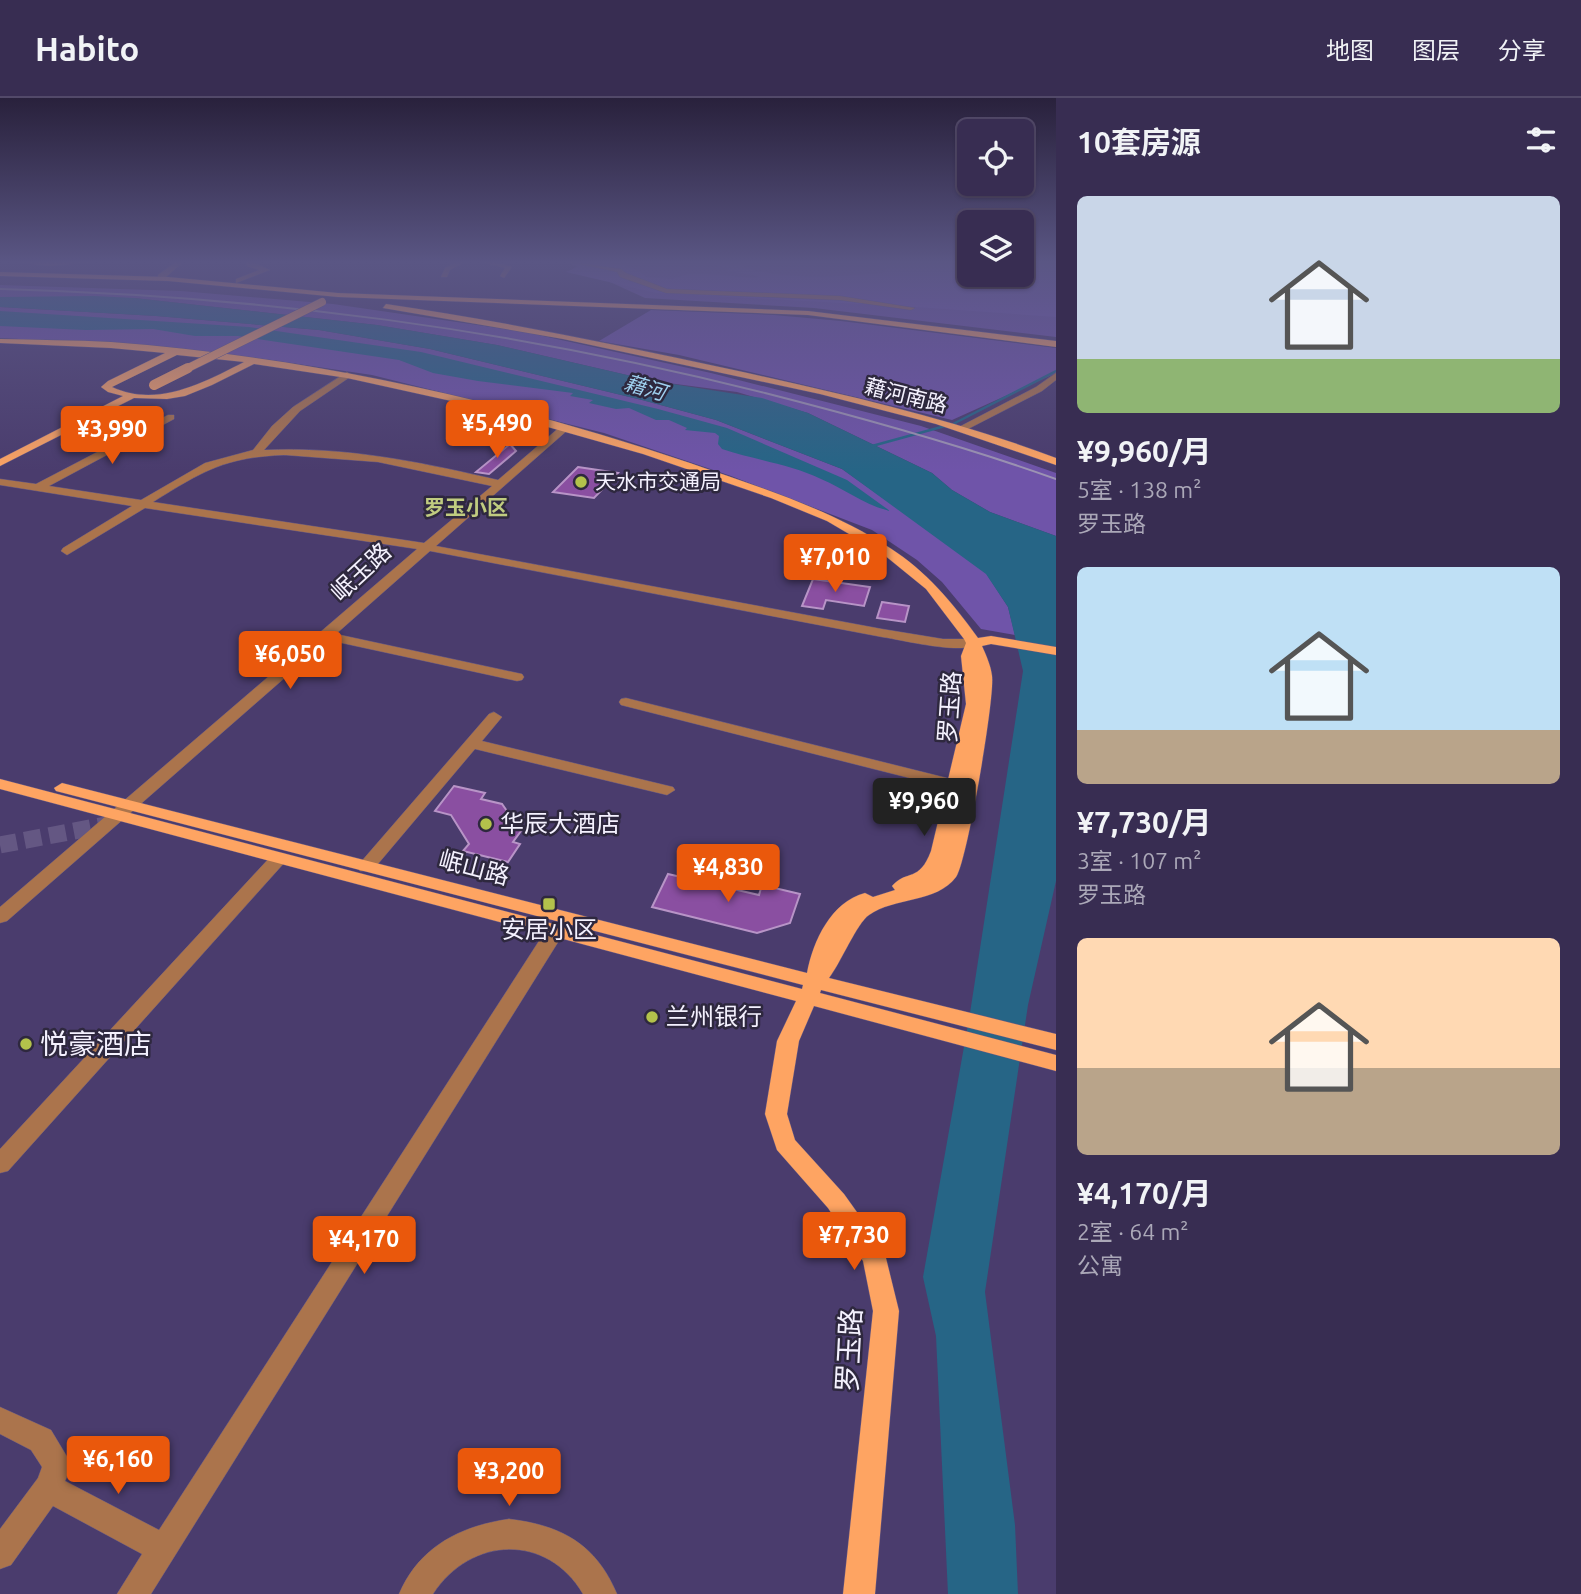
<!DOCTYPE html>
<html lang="zh">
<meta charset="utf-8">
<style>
:root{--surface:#382d52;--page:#43395c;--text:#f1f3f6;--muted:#aba8b8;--line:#524969;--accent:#ea580c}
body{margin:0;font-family:Ubuntu,"Noto Sans SC",sans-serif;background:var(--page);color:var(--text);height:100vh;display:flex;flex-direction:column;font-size:26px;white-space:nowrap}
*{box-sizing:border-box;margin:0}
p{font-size:23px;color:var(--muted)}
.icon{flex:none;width:38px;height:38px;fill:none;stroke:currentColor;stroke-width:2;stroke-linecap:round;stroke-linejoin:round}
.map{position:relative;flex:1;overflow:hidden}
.panel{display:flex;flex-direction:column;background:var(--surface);width:525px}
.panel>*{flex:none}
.fabs{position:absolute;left:957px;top:21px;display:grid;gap:14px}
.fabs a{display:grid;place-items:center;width:77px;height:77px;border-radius:10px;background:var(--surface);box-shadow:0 2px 5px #0004,0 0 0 2px var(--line);font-size:35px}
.price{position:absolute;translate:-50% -60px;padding:0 16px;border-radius:7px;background:var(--accent);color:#fff;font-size:23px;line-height:46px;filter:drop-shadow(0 2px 4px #0008)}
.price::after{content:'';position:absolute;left:50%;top:42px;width:21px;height:16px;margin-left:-10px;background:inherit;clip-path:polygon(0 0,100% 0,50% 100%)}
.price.selected{background:#222;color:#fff}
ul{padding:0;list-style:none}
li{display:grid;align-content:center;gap:14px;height:371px;padding:0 21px}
li span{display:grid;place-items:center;height:217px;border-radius:10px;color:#555}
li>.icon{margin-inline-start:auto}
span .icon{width:126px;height:126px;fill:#fffc;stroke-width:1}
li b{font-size:30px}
h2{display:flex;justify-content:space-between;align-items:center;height:84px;padding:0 21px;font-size:30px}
header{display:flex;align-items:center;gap:42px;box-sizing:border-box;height:98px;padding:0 35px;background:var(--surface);border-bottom:2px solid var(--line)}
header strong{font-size:33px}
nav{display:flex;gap:38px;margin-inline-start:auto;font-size:24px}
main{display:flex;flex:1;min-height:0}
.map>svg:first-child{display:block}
.green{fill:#6f54a9}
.forest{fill:#765ab5}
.water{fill:#266586}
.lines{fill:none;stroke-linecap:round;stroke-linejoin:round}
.stream{stroke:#266586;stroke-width:2.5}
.building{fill:#8a4fa1;stroke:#b894c7;stroke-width:2}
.minor-tunnel{stroke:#645783;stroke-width:17;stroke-dasharray:17 8;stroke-linecap:butt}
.minor-casing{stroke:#655984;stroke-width:1}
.major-casing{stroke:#655984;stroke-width:1}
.minor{fill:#ab744c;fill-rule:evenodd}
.major{fill:#fea462;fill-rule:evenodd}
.tram{stroke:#9c93b3;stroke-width:2}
.major-bridge-far1-casing{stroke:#655984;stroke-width:9;stroke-linecap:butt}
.major-bridge-casing{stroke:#655984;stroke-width:10;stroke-linecap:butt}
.major-bridge-far1{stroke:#fea462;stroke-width:8}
.major-bridge{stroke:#fea462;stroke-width:10}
.poi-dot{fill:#b3c24b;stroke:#2e283e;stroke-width:2.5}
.labels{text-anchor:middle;stroke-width:5;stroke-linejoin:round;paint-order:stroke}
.far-water-label{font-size:21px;font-style:italic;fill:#9fd0ef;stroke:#2e283e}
.far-street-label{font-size:21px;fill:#f4f1fe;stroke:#2e283e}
.far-poi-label{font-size:21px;fill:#f4f1fe;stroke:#2e283e;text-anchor:start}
.far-neighbourhood-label{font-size:21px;font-weight:bold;fill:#c0cc80;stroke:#2e283e}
.street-label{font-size:24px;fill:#f4f1fe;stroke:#2e283e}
.poi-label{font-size:24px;fill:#f4f1fe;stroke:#2e283e;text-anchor:start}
.near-poi-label{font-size:28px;fill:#f4f1fe;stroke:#2e283e;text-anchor:start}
.near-street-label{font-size:28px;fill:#f4f1fe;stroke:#2e283e}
</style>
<header>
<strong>Habito</strong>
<nav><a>地图</a><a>图层</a><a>分享</a></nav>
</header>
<main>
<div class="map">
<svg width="1056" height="1496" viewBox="0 0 1056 1496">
<rect width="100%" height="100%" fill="#4a3c6d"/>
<!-- green -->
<g class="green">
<polygon points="564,163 969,163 970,177 1022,177 1022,163 1056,163 1056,239 814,210 645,200"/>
<polygon points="0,187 181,193 333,206 525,234 711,275 921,328 1056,375 1056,438 990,414 952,392 932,375 808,315 737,294 653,283 497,247 377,227 134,200 0,199"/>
<polygon points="0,209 156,218 319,232 430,251 642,302 716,322 842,371 921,427 986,475 1008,509 1015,537 981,531 942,484 917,462 872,432 731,378 604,335 372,277 264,261 152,248 0,240"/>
<polygon points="651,212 774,217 841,223 1056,250 1056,275 952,322 679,257 599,243"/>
</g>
<!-- forest -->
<path class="forest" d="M567 163C589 163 631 162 646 179L672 181 689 176H706L756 180 758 178 727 173 729 171 705 163H740L745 170C790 182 837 179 883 175L887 170 861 163H969L970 177H1022V163H1056V219L916 209 656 195 566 174 579 168Z"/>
<!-- water -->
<g class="water">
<polygon points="94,198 134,200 377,227 497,247 653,283 762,300 808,315 932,375 952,392 990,414 1056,438 1056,783 1028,907 985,1194 1015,1427 1018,1496 948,1496 936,1238 923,1179 970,915 1023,573 1008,509 986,476 842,371 716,322 642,302 430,251 319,232 156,218 0,209 0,199"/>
<path d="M0 213 249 229 421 254 658 311 727 330 847 382 890 413C864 407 845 391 821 381 790 366 755 362 722 351L718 346 719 338 715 335 685 332 687 330 669 322H656L629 310 616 311 589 305 593 302 570 298 573 295 478 283 433 275 399 262 238 238H195L153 231 86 232 0 228Z"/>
</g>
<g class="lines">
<!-- stream -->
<g class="stream">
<polyline points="953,326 1056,273"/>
<polyline points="872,348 945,328"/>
</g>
</g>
<!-- building -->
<g class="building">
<polygon points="510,346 516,353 489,376 476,374"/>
<polygon points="578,369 618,375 594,400 553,394"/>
<polygon points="813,481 870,489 864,508 826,502 823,511 802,508"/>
<polygon points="882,504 909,508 905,524 877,520"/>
<polygon points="454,688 485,695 481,701 502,706 521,733 513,744 520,746 508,764 463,753 469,746 451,717 435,713"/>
<polygon points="668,776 759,797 762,787 800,796 790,825 757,835 652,809"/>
</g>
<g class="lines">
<!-- minor-tunnel -->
<polyline class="minor-tunnel" points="0,747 106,727"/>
<defs>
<g id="minor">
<polygon points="9,163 101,163 50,168"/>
<polygon points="177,163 184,163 164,181 158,181 158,177"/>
<polygon points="245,163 251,163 270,172 236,185 236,181 259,172 247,168"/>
<polygon points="458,163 466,163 450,172 447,179 441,179 445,170"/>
<polygon points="478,163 491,163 512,169 504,180 500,178 505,170"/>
<polygon points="566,163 621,171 626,175 667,191 840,198 915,210 911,212 840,202 666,195 620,179 617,174"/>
<path d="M347 274 351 277 350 279 300 313 264 352C343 348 421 364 498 382L561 328 570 330 436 448 882 531 943 541H973L980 545C965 558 903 542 882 539L430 453 336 536 522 576 524 579 522 582 517 583 328 542 7 823 0 825V809L417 451 145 410 67 457 61 453 63 450 132 408 0 387V381L36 386 168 317H174V321L49 388 141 402 205 365 253 352 272 328 293 309ZM285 357 378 364 492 388 424 445 153 404C203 373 225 359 285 357Z"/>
<polygon points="1056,275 1056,282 1042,293 966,332 957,330 1036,289"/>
<polygon points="626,600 959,683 961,686 953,691 621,607 619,604 621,601"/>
<polygon points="494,614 502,619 482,643 673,689 675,692 667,697 475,651 372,773 360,773 357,769 360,765 489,616"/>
<polygon points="279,755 285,756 288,760 285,764 8,1073 0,1075 0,1051 273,756"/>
<polygon points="555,827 562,829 565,833 151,1496 117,1496 142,1456 53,1408 11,1467 0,1471 0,1431 38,1380 42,1369 31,1352 0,1336 0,1309 51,1332 72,1367 65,1383 159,1432 548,829"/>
<path d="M509 1421C561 1427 596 1446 617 1496H583C547 1435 471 1438 433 1496H399C419 1449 460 1428 509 1421Z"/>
</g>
<g id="major">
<polygon points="0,174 168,179 338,195 808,213 1056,243 1056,249 808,217 338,199 168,183 0,178"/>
<path d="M386 206C501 223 615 246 729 271 840 295 950 320 1056 360V367L936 326 820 296 563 241 383 210Z"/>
<path d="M0 241C37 242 74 242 111 244 308 259 504 302 690 365 759 389 828 410 890 450 926 473 953 505 978 540L991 538 1056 549V557L991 546 982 548C986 557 991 568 992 578 995 599 967 764 956 779 937 805 894 799 869 817 857 825 840 866 829 880L1056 936V952L821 892 820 895 1056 957V973L814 908 799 943 787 1016 795 1042 844 1096 884 1152 899 1213 875 1496H843L873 1213 863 1163 828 1110 777 1052 765 1016 777 943 796 903 0 691V681L802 891 803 887 56 693 54 690 62 685 807 875C813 843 831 804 865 795L873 799 895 792 892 788C907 771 919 785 931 753L966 606 961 558 966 545 964 541 926 491 883 456 827 423 771 400 643 356 474 308 347 280 254 266 212 287 185 298 167 301 134 300 0 368V361L123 298 108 294 101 289 108 283 165 255 111 250 0 245ZM177 257 244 264C203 285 157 310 112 289Z"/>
</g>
</defs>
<!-- minor casing -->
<use href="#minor" class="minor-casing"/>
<!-- major casing -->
<use href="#major" class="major-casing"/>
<!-- minor -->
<use href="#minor" class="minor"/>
<!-- major -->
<use href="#major" class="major"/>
<!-- tram -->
<path class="tram" d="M0 191C263 198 510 231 765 295 863 320 961 347 1056 381"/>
<defs>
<polyline id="major-bridge-far1" points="184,272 322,204"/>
<polyline id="major-bridge" points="154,287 188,270"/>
</defs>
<!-- major-bridge-far1 casing -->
<use href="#major-bridge-far1" class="major-bridge-far1-casing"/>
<!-- major-bridge casing -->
<use href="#major-bridge" class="major-bridge-casing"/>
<!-- major-bridge-far1 -->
<use href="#major-bridge-far1" class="major-bridge-far1"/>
<!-- major-bridge -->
<use href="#major-bridge" class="major-bridge"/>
</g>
<!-- sky -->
<linearGradient id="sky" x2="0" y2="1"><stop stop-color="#29213c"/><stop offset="0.44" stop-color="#5a5684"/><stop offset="1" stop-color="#5a5684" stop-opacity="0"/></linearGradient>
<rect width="1056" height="373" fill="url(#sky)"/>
<!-- markers -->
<g class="poi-dot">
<circle cx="581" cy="384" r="7"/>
<circle cx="486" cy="726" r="7"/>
<rect x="542" y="799" width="14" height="14" rx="3.5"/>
<circle cx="652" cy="919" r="7"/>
<circle cx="26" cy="946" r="7"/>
</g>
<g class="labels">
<!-- far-water labels -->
<g class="far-water-label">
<text transform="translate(645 290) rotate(16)" y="7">藉河</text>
</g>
<!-- far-street labels -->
<g class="far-street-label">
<text transform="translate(906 298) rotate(14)" y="7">藉河南路</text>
</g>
<!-- far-poi labels -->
<g class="far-poi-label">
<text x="595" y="391">天水市交通局</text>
</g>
<!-- far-neighbourhood labels -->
<g class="far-neighbourhood-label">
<text x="466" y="417">罗玉小区</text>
</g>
<!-- street labels -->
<g class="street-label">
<text transform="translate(361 474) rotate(-43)" y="8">岷玉路</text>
<text transform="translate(950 609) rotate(-86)" y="8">罗玉路</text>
<text transform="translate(474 770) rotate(15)" y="8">岷山路</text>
</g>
<!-- poi labels -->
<g class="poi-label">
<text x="500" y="734">华辰大酒店</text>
<text x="549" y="840" text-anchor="middle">安居小区</text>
<text x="666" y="927">兰州银行</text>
</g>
<!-- near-poi labels -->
<g class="near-poi-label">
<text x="40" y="956">悦豪酒店</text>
</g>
<!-- near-street labels -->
<g class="near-street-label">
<text transform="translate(849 1252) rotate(-87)" y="10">罗玉路</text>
</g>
</g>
</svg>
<div class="fabs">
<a><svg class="icon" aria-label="locate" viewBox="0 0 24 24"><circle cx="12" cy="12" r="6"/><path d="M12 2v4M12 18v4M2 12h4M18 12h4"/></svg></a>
<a><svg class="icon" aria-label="layers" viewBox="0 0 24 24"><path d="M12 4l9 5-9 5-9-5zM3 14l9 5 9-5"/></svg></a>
</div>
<b class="price" style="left:497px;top:362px">¥5,490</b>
<b class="price" style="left:112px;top:368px">¥3,990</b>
<b class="price" style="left:835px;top:496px">¥7,010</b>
<b class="price" style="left:290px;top:593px">¥6,050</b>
<b class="price selected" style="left:924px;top:740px">¥9,960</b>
<b class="price" style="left:728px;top:806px">¥4,830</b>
<b class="price" style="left:854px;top:1174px">¥7,730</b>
<b class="price" style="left:364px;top:1178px">¥4,170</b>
<b class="price" style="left:118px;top:1398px">¥6,160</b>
<b class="price" style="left:509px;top:1410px">¥3,200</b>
</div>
<section class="panel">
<h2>10套房源<svg class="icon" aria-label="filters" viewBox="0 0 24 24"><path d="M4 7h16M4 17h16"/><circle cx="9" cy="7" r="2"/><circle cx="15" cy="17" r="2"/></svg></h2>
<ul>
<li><span style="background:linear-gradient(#c9d6e8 75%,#8fb573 0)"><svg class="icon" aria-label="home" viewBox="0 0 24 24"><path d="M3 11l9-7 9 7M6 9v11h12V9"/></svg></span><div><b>¥9,960/月</b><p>5室 · 138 m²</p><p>罗玉路</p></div></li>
<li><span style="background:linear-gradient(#bfe0f5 75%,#b9a48a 0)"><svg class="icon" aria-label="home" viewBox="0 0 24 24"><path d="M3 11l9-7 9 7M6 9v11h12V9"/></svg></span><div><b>¥7,730/月</b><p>3室 · 107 m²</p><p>罗玉路</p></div></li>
<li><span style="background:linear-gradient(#ffd9b3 60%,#b9a48a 0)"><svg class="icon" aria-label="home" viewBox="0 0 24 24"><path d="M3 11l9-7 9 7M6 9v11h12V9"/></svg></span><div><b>¥4,170/月</b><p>2室 · 64 m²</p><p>公寓</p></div></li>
</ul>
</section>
</main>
